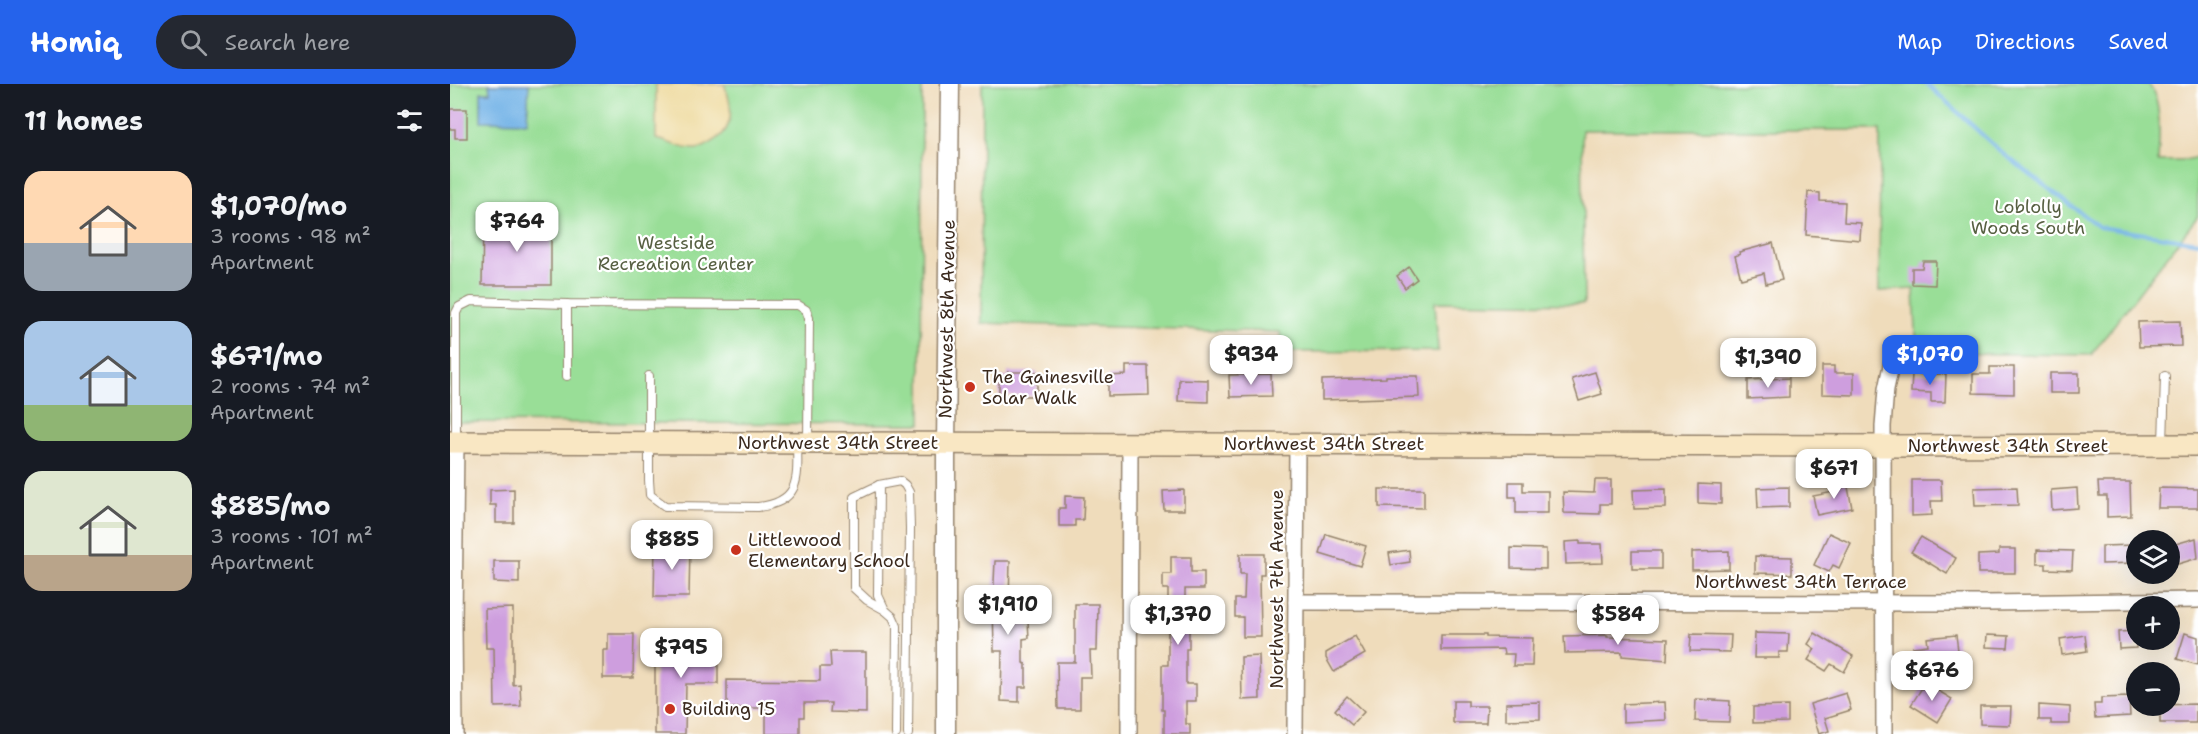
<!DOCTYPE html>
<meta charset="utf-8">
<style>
:root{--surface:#171b24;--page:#242831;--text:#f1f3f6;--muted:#9ea1a6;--accent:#2563eb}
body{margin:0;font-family:"Shantell Sans",sans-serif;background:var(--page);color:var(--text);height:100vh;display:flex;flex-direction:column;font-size:22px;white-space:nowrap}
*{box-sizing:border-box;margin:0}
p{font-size:20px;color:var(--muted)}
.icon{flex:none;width:33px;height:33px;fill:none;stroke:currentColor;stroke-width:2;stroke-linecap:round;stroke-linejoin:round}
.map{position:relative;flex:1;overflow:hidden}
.sheet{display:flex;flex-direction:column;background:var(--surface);width:450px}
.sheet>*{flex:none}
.fabs{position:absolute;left:1676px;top:446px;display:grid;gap:12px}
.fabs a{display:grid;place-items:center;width:54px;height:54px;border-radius:50%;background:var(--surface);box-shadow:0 6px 24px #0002;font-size:30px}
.price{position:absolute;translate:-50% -51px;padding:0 14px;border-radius:12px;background:#fff;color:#222;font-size:20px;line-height:39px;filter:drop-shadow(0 2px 3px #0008)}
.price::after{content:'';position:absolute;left:50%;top:36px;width:18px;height:14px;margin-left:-9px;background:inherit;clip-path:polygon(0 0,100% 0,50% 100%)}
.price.selected{background:var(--accent);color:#fff}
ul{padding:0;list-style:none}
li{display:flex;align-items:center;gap:18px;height:150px;padding:0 24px}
li span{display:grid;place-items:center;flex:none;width:168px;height:120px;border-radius:18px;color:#555}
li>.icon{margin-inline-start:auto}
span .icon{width:72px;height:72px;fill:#fffc;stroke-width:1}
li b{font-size:26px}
h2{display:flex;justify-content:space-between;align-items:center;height:72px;padding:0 24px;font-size:26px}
header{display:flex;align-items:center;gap:36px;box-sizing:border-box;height:84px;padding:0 30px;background:var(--accent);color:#fff}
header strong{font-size:28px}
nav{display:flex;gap:33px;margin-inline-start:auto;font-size:21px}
.search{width:420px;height:54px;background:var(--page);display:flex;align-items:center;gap:15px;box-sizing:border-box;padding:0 21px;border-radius:33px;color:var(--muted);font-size:22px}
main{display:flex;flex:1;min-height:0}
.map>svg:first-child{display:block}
.green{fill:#99de97;stroke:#6a845a;stroke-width:1.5}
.sand{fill:#eeda9e;stroke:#94825e;stroke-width:1.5}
.water{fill:#73b3e7;stroke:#576e82;stroke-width:1.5}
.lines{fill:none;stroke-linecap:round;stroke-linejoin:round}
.stream{stroke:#73b3e7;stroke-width:4}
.building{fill:#ce9ede}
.service-casing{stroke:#95836c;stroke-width:10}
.minor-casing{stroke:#95836c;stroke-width:18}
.tertiary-casing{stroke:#95836c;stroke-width:21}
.secondary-casing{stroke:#95836c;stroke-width:24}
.service{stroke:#fff;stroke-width:8}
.minor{stroke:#fff;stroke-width:15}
.tertiary{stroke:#fff;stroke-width:18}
.secondary{stroke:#f9e7c3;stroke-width:21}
.poi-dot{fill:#c8321e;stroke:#fff;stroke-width:2}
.labels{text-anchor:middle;stroke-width:4.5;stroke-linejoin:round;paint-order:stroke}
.park-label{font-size:18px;fill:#576042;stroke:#fff}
.street-label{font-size:18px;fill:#3b2a1e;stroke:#fff}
.poi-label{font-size:18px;fill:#3b2a1e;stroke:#fff;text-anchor:start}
</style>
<header>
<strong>Homiq</strong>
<div class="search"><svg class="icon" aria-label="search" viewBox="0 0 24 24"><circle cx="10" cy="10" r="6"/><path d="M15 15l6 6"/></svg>Search here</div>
<nav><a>Map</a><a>Directions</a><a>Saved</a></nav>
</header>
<main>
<section class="sheet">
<h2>11 homes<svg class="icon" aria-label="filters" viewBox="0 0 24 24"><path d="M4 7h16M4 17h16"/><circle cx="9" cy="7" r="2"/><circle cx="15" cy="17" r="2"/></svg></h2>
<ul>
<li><span style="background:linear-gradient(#ffd9b3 60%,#9aa5b1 0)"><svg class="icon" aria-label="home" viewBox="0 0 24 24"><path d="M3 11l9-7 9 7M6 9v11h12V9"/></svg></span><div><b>$1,070/mo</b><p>3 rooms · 98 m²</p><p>Apartment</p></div></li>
<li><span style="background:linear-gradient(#a9c7e8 70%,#8fb573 0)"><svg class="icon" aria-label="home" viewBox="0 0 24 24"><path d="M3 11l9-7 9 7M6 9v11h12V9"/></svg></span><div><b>$671/mo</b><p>2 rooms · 74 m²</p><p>Apartment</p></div></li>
<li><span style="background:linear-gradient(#dfe7d0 70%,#b9a48a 0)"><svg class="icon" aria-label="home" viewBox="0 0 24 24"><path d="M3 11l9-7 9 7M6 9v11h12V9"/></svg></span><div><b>$885/mo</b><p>3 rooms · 101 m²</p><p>Apartment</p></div></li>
</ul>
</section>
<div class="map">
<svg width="1748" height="650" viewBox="0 0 1748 650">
<rect width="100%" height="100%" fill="#fff"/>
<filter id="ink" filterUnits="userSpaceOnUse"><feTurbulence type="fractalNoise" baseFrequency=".0167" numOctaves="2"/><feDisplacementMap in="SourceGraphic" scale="12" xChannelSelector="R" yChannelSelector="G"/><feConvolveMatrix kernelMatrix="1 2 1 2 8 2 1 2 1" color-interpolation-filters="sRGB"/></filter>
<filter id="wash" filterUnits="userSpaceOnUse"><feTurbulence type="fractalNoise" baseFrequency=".008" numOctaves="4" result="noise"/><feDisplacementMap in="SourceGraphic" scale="24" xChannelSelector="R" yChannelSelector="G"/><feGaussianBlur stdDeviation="1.35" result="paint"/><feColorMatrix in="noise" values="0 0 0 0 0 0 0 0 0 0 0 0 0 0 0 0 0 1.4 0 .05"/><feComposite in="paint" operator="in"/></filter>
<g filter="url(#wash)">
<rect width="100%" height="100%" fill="#efdcbb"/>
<!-- green -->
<g class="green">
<polygon points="0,0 472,0 471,340 0,338"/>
<path d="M532 0H1698C1713 16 1709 56 1708 77H1731L1748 73V132L1641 271 1467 269 1464 205 1429 207 1430 46H1132L1134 220 985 218 988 267 833 268 830 248 531 239Z"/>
</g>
<!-- sand -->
<path class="sand" d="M206 0H274C282 19 286 41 267 55 261 59 254 64 246 65 231 66 219 57 206 55Z"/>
<!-- water -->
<polygon class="water" points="39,0 79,0 77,38 31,37 31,8 40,8"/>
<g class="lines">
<!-- stream -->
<polyline class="stream" points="1477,0 1551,68 1649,143 1748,158"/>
</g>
<g id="blocks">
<!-- building -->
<g class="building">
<polygon points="0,25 17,25 17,54 5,54 5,45 0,45"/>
<polygon points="1358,108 1370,109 1370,117 1395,118 1394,138 1411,139 1410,156 1356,151"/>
<polygon points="33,136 101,137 101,201 32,201"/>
<polygon points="1323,159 1332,196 1316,200 1314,189 1291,195 1285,172 1290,170 1289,168"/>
<polygon points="1473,177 1486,177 1485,201 1462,200 1462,184 1472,184"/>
<polygon points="959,183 967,195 955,204 947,192"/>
<polygon points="1730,237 1731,262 1689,263 1688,238"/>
<polygon points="676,282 698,282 699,311 658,312 658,292 676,291"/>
<polygon points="1372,282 1384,282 1384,289 1404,289 1404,311 1372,310"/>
<polygon points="1540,283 1564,283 1564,310 1523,309 1523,290 1540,290"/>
<polygon points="558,288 587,288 587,312 549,312 549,293 558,293"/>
<polygon points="1145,288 1152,310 1129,317 1122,295"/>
<rect x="1600" y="289" width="29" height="20"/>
<polygon points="821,290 822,312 780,313 779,291"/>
<polygon points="1462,290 1496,290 1495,318 1481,318 1481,309 1461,308"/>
<polygon points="936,292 968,292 969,313 872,316 872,296 936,294"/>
<polygon points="1339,294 1339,313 1298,315 1298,296"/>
<polygon points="729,295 758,296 758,318 728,317"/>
<polygon points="1145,396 1161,396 1161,420 1150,420 1150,430 1114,429 1113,408 1144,409"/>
<polygon points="1462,396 1491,396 1492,417 1481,417 1482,431 1462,432"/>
<polygon points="1059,398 1073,398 1073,407 1098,407 1098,429 1066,429 1066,413 1059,413"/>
<polygon points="1397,398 1402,424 1367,431 1363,412 1384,408 1382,401"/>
<polygon points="1648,398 1680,398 1681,432 1657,433 1657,412 1649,412"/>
<polygon points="1248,400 1271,401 1271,420 1248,419"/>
<polygon points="1339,403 1339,423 1308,424 1307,404"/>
<polygon points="1567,403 1568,421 1525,422 1524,404"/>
<polygon points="1627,404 1628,424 1602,426 1601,406"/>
<polygon points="1709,404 1748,405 1748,424 1708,424"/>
<polygon points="64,405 64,439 46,439 46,421 40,421 40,406"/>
<polygon points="929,405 974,405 974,424 929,423"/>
<polygon points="1216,405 1216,424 1184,425 1183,406"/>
<polygon points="734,406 734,426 714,426 713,407"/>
<polygon points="615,412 634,413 633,436 625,436 625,442 609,442 609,424 615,424"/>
<polygon points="1379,449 1401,459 1389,484 1383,481 1379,488 1364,481"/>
<polygon points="876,450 916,462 910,482 870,470"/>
<polygon points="1471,453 1506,474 1497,490 1461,468"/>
<polygon points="1746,454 1748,474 1728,480 1722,461"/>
<polygon points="1130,457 1130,460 1152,460 1153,479 1116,480 1115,458"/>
<polygon points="205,461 240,461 239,513 204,513"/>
<polygon points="1685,461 1686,479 1652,480 1652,462"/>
<polygon points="1061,464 1096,465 1096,485 1061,484"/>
<polygon points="1549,465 1565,465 1565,489 1528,489 1528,471 1549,470"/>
<polygon points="959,466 960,478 941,481 939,469"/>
<polygon points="1587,466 1623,467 1622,486 1596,485 1596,480 1587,480"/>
<rect x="1182" y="467" width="29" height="18"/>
<polygon points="1279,467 1279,485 1242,486 1242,468"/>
<polygon points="790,470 814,470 814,490 810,490 811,553 793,553 793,533 785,533 785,515 794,515 795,490 790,490"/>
<polygon points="1305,472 1342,473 1342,490 1305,489"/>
<polygon points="721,473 741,473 741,488 754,488 754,505 735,505 735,533 739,533 739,565 736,565 736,600 746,600 746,617 736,617 736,640 740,640 740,650 714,650 714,626 712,626 712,581 718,581 718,505 713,505 713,490 721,490"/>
<polygon points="44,477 69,477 69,499 44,498"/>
<polygon points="545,477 560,477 559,518 561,518 561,537 578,537 579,554 573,555 573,579 576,580 576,603 569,603 569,618 551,617 552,567 544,567 543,519"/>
<polygon points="625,520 648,520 647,567 640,567 641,593 630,593 630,625 608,625 607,578 625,578"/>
<polygon points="63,524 63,601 70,600 71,622 45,623 44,564 36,564 35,525"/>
<polygon points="1686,547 1686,564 1669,565 1668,548"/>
<polygon points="1305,549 1339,550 1338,568 1329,568 1329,574 1304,574"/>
<polygon points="1365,549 1403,572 1394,588 1381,580 1376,587 1358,576 1365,565 1358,560"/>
<polygon points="1735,549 1748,553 1748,581 1727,575"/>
<polygon points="158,550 184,550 183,594 153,594 153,566 158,566"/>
<polygon points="1241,550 1281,551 1280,568 1240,567"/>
<polygon points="991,551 1036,551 1036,553 1083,554 1082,582 1063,582 1064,570 1054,570 1053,565 991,566"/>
<polygon points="1157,551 1157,553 1218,555 1217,576 1172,572 1172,568 1115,569 1114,552"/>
<polygon points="1506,551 1509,574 1472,579 1472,576 1465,577 1463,563 1478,561 1477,554"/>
<polygon points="1537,551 1559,552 1558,564 1536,563"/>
<polygon points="1635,551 1637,567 1612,571 1610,555"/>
<polygon points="905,552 915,570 884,588 876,574 876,569"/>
<polygon points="268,556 268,600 236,600 235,650 205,650 205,557"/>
<polygon points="380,568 416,568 416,629 380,628 381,619 354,619 354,633 350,633 350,650 316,650 316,624 277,624 277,596 370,597 370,583 381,583"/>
<polygon points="809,572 810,615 792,616 791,573"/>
<polygon points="1475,599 1502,615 1488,638 1461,621"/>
<polygon points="1396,609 1401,626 1375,634 1379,647 1369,650 1360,620"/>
<polygon points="897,612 914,628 902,641 885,626"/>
<polygon points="1679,613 1680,632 1645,634 1644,620 1651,620 1651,614"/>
<polygon points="1246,615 1280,617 1279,638 1245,637"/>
<polygon points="1003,617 1018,617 1018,622 1037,622 1036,639 1003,639"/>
<polygon points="1090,618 1090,635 1056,636 1056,619"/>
<polygon points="1215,618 1216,636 1173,638 1173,620"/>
<polygon points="1746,620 1746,639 1710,639 1710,621"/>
<polygon points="1589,621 1620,623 1620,640 1601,640 1601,636 1589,636"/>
<polygon points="1338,622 1338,638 1303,639 1303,623"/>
<polygon points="1530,622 1561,622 1560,641 1530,640"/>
</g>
</g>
</g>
<g filter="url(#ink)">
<use href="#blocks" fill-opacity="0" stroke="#95836c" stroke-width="1.5"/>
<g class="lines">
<defs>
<g id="service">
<polyline points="117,220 117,292"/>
<path d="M199 292V396L200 411 215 422 308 423C350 418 348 396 347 360"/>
<polyline points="6,358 6,229 9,223 21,217 117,220 348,221 356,226 359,234 358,358"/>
<polyline points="1713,360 1715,292"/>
<polyline points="429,401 404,413 404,504 417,516 435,526"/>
<polyline points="446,650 447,542 443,533 435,526 428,511 429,401 450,397 455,401 459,408 460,444 458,650"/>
</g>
<g id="minor">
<polyline points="846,518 1537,519 1748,516"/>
<polyline points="5,650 4,540 6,358"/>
<polyline points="679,650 680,360"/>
<polyline points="845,650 847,361"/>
<polyline points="1434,650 1433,342 1436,305 1442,277"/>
</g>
<polyline id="tertiary" points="496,650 496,360 500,0"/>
<polyline id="secondary" points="0,358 1434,362 1748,361"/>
</defs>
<!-- service casing -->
<use href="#service" class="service-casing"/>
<!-- minor casing -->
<use href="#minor" class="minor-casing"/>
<!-- tertiary casing -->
<use href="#tertiary" class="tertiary-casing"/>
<!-- secondary casing -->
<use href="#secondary" class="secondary-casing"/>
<!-- service -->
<use href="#service" class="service"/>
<!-- minor -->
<use href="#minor" class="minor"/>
<!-- tertiary -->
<use href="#tertiary" class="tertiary"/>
<!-- secondary -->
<use href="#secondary" class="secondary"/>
</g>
</g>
<!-- markers -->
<g class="poi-dot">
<circle cx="520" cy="303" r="6"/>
<circle cx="286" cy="466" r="6"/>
<circle cx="220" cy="625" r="6"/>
</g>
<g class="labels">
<!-- park labels -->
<g class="park-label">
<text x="1578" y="129">Loblolly<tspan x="1578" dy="21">Woods South</tspan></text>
<text x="226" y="165">Westside<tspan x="226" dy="21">Recreation Center</tspan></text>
</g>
<!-- street labels -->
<g class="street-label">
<text transform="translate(497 235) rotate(-89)" y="6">Northwest 8th Avenue</text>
<text x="388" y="365">Northwest 34th Street</text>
<text x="874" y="366">Northwest 34th Street</text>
<text x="1558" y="368">Northwest 34th Street</text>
<text x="1351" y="504">Northwest 34th Terrace</text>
<text transform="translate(827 505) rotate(-90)" y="6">Northwest 7th Avenue</text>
</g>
<!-- poi labels -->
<g class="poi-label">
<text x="532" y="299">The Gainesville<tspan x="532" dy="21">Solar Walk</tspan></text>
<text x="298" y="462">Littlewood<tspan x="298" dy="21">Elementary School</tspan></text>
<text x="232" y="631">Building 15</text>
</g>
</g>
</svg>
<div class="fabs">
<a><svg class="icon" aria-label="layers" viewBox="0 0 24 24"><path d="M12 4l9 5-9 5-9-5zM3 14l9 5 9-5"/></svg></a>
<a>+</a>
<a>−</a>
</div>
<b class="price" style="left:67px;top:169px">$764</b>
<b class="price" style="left:801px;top:302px">$934</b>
<b class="price selected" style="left:1480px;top:302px">$1,070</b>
<b class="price" style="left:1318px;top:305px">$1,390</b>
<b class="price" style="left:1384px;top:416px">$671</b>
<b class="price" style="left:222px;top:487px">$885</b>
<b class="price" style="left:558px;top:552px">$1,910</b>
<b class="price" style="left:728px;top:562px">$1,370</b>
<b class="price" style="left:1168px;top:562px">$584</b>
<b class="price" style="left:231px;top:595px">$795</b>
<b class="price" style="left:1482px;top:618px">$676</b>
</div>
</main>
